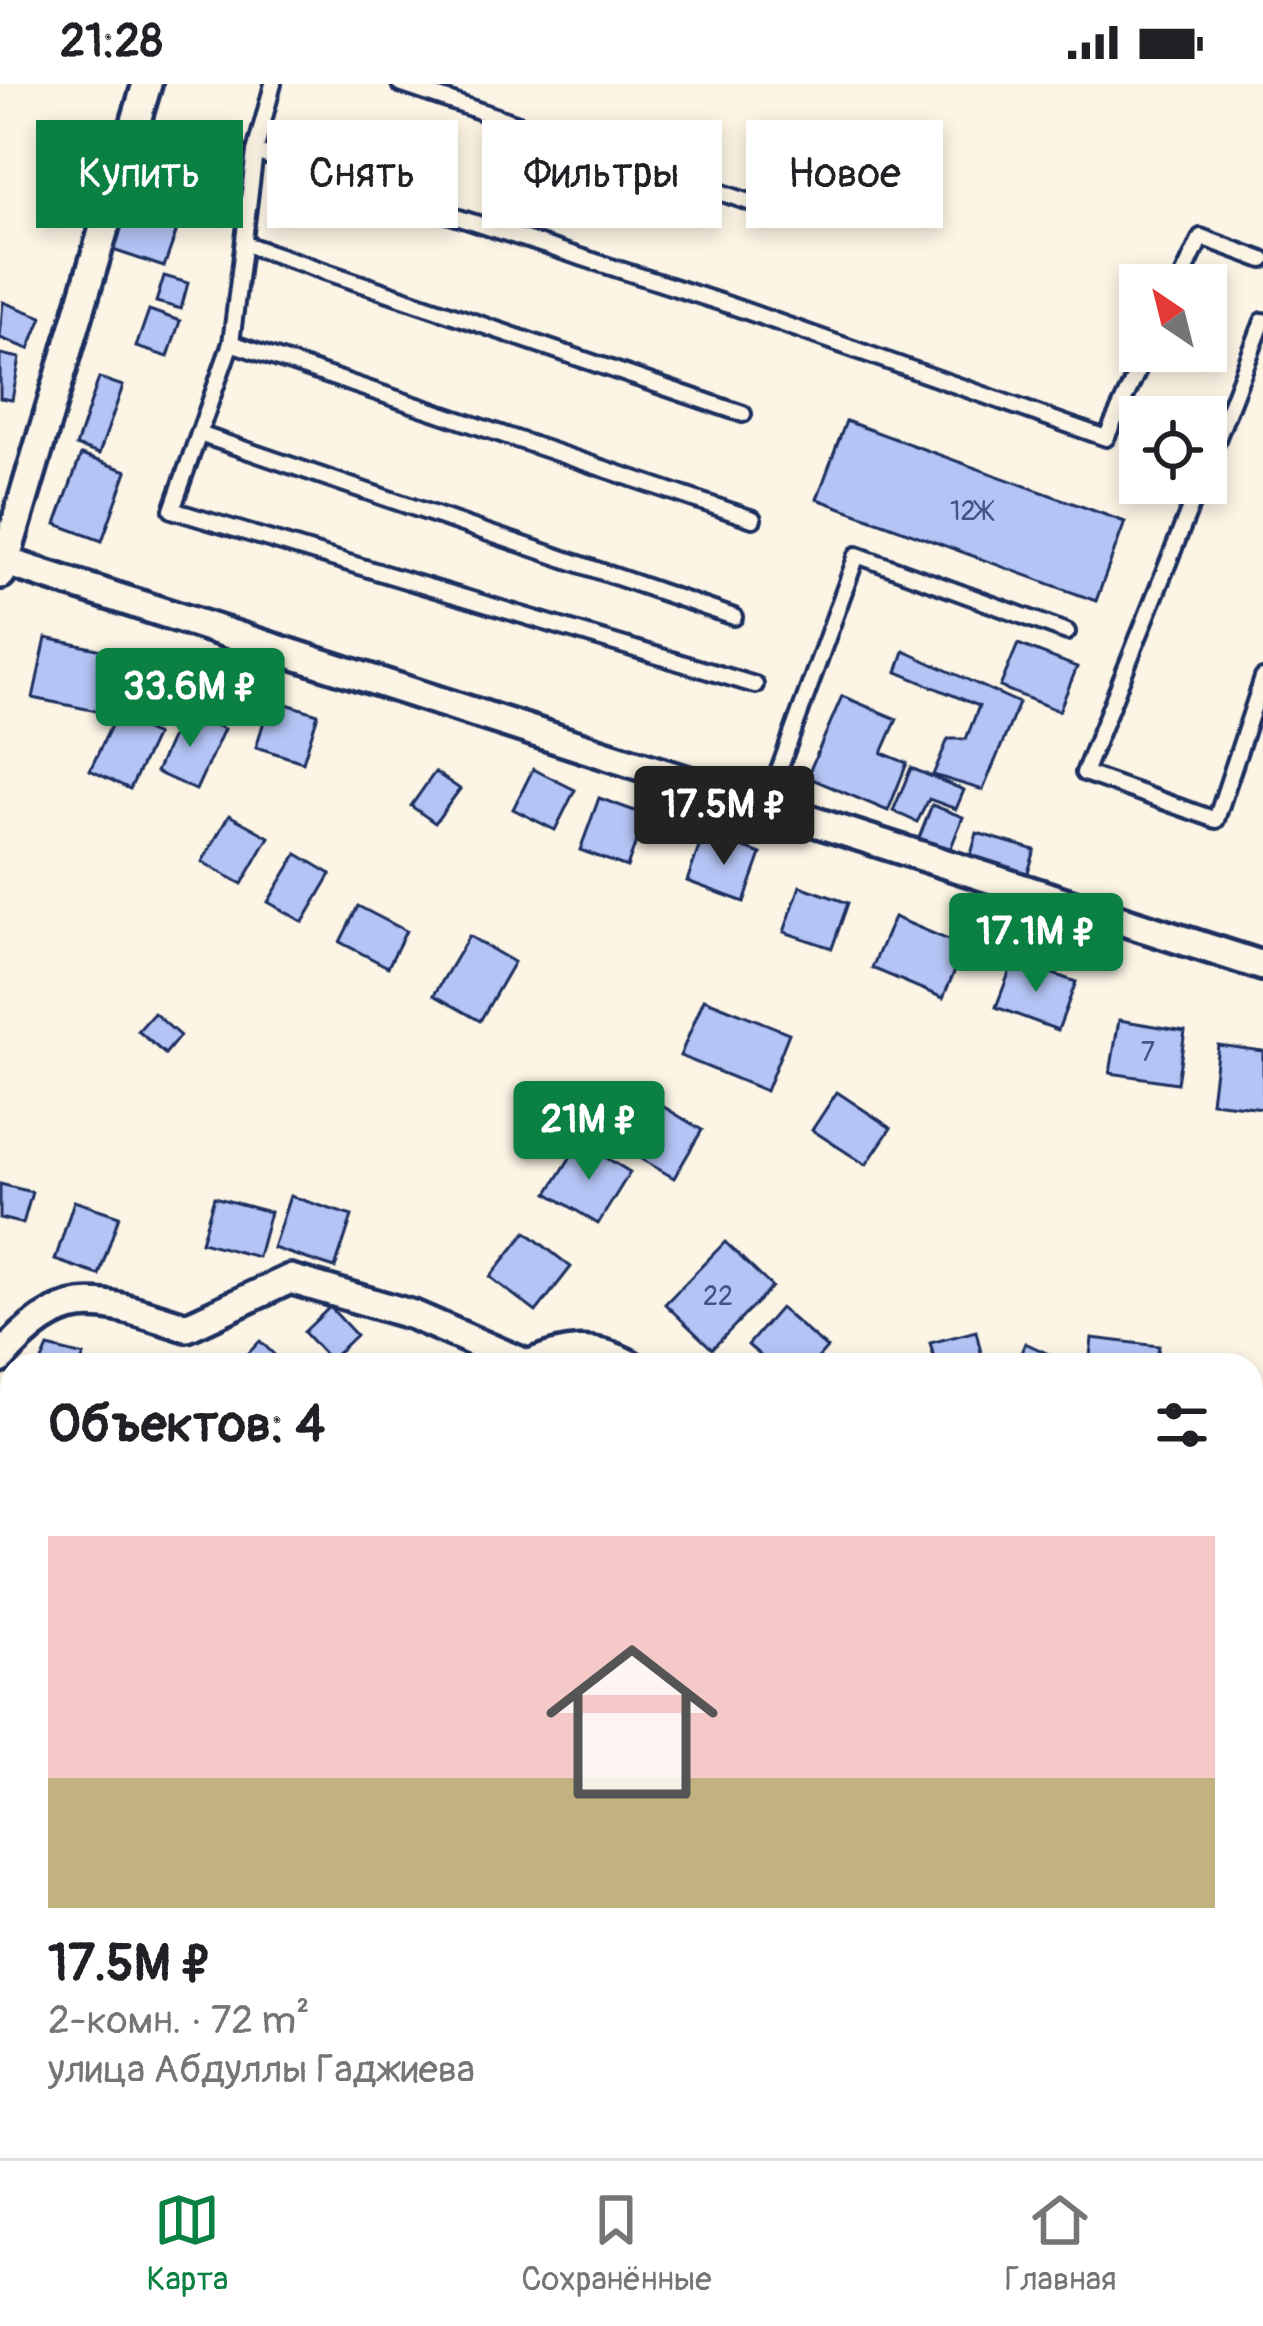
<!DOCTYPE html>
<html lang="ru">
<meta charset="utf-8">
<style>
:root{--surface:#fff;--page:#f6f6f6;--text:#202124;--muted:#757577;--line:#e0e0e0;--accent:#0b8043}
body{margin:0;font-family:Pangolin,sans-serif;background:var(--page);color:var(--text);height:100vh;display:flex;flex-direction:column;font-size:45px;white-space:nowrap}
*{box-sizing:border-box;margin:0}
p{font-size:39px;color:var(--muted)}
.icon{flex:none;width:66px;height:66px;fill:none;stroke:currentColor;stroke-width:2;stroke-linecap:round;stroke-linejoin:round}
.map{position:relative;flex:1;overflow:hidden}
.drawer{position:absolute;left:0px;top:1269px;width:1263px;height:807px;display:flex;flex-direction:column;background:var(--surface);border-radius:36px 36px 0 0;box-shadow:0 6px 18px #0003}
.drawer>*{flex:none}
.banner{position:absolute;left:36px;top:36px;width:1191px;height:108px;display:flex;gap:24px}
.needle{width:78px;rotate:325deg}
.controls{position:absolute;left:1119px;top:180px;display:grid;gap:24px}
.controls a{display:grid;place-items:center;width:108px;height:108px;border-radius:0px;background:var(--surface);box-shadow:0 6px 18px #0003;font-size:60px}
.price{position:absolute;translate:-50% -102px;padding:0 27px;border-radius:12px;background:var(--accent);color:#fff;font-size:39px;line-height:78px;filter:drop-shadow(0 3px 6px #0008)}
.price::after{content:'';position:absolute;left:50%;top:72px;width:36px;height:27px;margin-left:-18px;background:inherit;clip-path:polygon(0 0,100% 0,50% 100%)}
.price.on{background:#222;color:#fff}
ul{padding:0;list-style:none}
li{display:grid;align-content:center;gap:24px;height:636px;padding:0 48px}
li+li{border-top:3px solid var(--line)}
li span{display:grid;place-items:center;height:372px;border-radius:0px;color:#555}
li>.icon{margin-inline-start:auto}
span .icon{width:216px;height:216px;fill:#fffc;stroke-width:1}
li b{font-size:51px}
h2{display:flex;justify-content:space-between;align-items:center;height:144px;padding:0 48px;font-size:51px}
.tag{padding:0 42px;border-radius:0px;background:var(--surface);box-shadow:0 6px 18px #0003;font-size:42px;line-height:108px}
.tag.on{background:var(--accent);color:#fff}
.status{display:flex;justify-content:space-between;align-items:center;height:84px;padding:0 60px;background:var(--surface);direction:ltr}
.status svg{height:33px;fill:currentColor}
.dock{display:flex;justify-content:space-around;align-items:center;height:168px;border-top:3px solid var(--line);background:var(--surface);font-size:33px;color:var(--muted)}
.dock a{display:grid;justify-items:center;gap:6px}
.dock .on{color:var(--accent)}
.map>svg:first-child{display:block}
.building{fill:#b4c4f4;stroke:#1b2f5e;stroke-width:3}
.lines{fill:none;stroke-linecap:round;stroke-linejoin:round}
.lane-casing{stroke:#1b2f5e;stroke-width:22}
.street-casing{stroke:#1b2f5e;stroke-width:36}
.lane{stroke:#fcf5e5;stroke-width:14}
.street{stroke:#fcf5e5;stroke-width:27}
.labels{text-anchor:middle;stroke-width:9;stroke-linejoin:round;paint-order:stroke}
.number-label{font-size:27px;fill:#415484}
</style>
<div class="status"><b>21:28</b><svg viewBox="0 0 49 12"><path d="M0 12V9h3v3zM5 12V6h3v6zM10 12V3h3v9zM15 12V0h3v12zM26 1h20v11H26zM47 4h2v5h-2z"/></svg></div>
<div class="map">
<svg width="1263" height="2074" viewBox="0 0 1263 2074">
<rect width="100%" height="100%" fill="#fcf5e5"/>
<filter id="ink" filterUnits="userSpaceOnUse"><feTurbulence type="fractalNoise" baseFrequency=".00833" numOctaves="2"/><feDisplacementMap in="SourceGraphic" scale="24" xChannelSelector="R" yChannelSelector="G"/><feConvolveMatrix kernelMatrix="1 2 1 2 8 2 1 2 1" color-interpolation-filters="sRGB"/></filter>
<g filter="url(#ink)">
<!-- building -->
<g class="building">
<polygon points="152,51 204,69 164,183 113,166"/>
<polygon points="164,192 188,199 181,225 156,218"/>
<polygon points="3,218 42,233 29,265 0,254"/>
<polygon points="149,226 180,237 168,273 136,263"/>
<polygon points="0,270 20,274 12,316 0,314"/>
<polygon points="99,294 123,302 99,370 76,362"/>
<polygon points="846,337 1125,438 1096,517 817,415"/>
<polygon points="81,371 127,387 102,457 56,440"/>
<polygon points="46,554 130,572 116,631 33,614"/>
<polygon points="1018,560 1077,583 1059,627 1000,603"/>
<polygon points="904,567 1019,619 983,706 933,691 948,655 966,655 979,622 897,588"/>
<polygon points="842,612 897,635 882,669 907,679 888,727 807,693"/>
<polygon points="271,615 318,630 303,678 256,663"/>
<polygon points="183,627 224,645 196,706 156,688"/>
<polygon points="116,631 156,651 130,705 90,686"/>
<polygon points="911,684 964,706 956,725 929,715 917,738 893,727"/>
<polygon points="533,685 575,706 555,746 513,725"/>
<polygon points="435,688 460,705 435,739 411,722"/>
<polygon points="599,714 646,731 627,783 580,766"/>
<polygon points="932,721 963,733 948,771 917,759"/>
<polygon points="229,731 269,753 242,800 202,778"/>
<polygon points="704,749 761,770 744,818 687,797"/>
<polygon points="977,749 1035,766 1025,798 968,781"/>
<polygon points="297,770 331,790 303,838 268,818"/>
<polygon points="800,802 848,819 832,864 784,848"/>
<polygon points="358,822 406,847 388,883 340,858"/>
<polygon points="894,833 965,863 943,914 872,884"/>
<polygon points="469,852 514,878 480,937 434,911"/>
<polygon points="1014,876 1076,898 1058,946 996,923"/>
<polygon points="704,915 789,949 766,1007 680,972"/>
<polygon points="154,929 180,952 165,970 138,947"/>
<polygon points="1119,936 1185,947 1177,999 1110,989"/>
<polygon points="1218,961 1263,967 1263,1024 1211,1018"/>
<polygon points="837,1008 891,1044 866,1081 812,1046"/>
<polygon points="649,1014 702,1046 674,1094 620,1063"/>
<polygon points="580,1058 630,1088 598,1140 548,1109"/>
<polygon points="0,1100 32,1108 23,1140 0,1134"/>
<polygon points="290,1112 352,1132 335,1184 273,1164"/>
<polygon points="214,1113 270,1128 258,1173 201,1158"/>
<polygon points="74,1117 119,1132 99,1191 55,1176"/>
<polygon points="526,1148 571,1183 536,1228 490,1193"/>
<polygon points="725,1158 772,1203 712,1265 665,1220"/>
<polygon points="330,1223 356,1251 330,1276 304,1248"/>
<polygon points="780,1224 827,1264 812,1281 771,1281 748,1261"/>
<polygon points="976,1247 984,1281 936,1281 930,1259"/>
<polygon points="1092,1254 1159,1262 1156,1281 1089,1281"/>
<polygon points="260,1257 285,1281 237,1281"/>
<polygon points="1025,1259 1053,1272 1049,1281 1016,1281"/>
<polygon points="48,1263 84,1272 80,1281 40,1281"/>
<polygon points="1257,1404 1263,1404 1263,1457 1260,1457"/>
<polygon points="1263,1699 1263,1729 1251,1730 1251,1700"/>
<rect x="217" y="2064" width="54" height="10"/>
<polygon points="648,2064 696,2064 694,2074"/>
</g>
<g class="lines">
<defs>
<g id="lane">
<polyline points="273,0 255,68 729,221 1106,354 1147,267"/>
<polyline points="400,0 758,121"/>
<polyline points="255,68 231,259 172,426 755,601"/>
<polyline points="245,160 743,330"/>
<polyline points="1179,201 1201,153 1263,176"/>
<polyline points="231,259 753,435"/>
<polyline points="199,350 734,533"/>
<polyline points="1206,384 1263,237"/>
<polyline points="1200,399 1084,689 1216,736 1263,594"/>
<polyline points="766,722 857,471 1067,548"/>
</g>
<g id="street">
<polyline points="0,476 1263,882"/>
<polyline points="1,490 147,0"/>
<path d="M0 1275C65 1199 100 1216 187 1243L290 1195 413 1231 528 1281C566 1265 595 1261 630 1281"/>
<polyline points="1251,1330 1263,1329"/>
<polyline points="0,1342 12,1343"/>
<polyline points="0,1456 12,1479"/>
<polyline points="1251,1691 1263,1691"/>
<polyline points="1251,1918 1263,1916"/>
<polyline points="0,1951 12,1946"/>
<polyline points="460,2064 481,2074"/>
<polyline points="1031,2074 1045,2064"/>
</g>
</defs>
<!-- lane casing -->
<use href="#lane" class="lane-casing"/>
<!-- street casing -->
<use href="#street" class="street-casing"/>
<!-- lane -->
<use href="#lane" class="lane"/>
<!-- street -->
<use href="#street" class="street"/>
</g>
</g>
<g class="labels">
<!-- number labels -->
<g class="number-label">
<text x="971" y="436">12Ж</text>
<text x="1148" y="977">7</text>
<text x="718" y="1221">22</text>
</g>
</g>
</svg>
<div class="controls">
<a><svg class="needle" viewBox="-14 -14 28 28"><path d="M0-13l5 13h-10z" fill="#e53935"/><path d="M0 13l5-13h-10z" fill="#757577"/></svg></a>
<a><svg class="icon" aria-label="locate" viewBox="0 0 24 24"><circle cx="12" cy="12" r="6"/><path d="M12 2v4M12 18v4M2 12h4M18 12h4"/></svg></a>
</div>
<b class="price" style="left:190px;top:666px">33.6M ₽</b>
<b class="price on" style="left:724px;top:784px">17.5M ₽</b>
<b class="price" style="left:1036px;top:911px">17.1M ₽</b>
<b class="price" style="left:589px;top:1099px">21M ₽</b>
<div class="banner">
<a class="tag on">Купить</a>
<a class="tag">Снять</a>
<a class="tag">Фильтры</a>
<a class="tag">Новое</a>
</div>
<section class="drawer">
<h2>Объектов: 4<svg class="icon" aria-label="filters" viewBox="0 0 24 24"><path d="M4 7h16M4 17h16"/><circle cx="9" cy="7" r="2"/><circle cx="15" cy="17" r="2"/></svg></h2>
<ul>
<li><span style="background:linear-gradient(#f6c9c9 65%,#c2b280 0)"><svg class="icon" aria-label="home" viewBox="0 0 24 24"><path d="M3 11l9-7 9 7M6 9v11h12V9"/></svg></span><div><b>17.5M ₽</b><p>2-комн. · 72 m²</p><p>улица Абдуллы Гаджиева</p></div></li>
</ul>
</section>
</div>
<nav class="dock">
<a class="on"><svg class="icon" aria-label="map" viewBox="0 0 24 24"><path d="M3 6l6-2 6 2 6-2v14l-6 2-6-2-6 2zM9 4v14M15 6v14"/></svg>Карта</a>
<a><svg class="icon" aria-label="saved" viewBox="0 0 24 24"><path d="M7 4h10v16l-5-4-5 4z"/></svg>Сохранённые</a>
<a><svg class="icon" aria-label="home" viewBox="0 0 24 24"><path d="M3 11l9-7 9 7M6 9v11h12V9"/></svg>Главная</a>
</nav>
